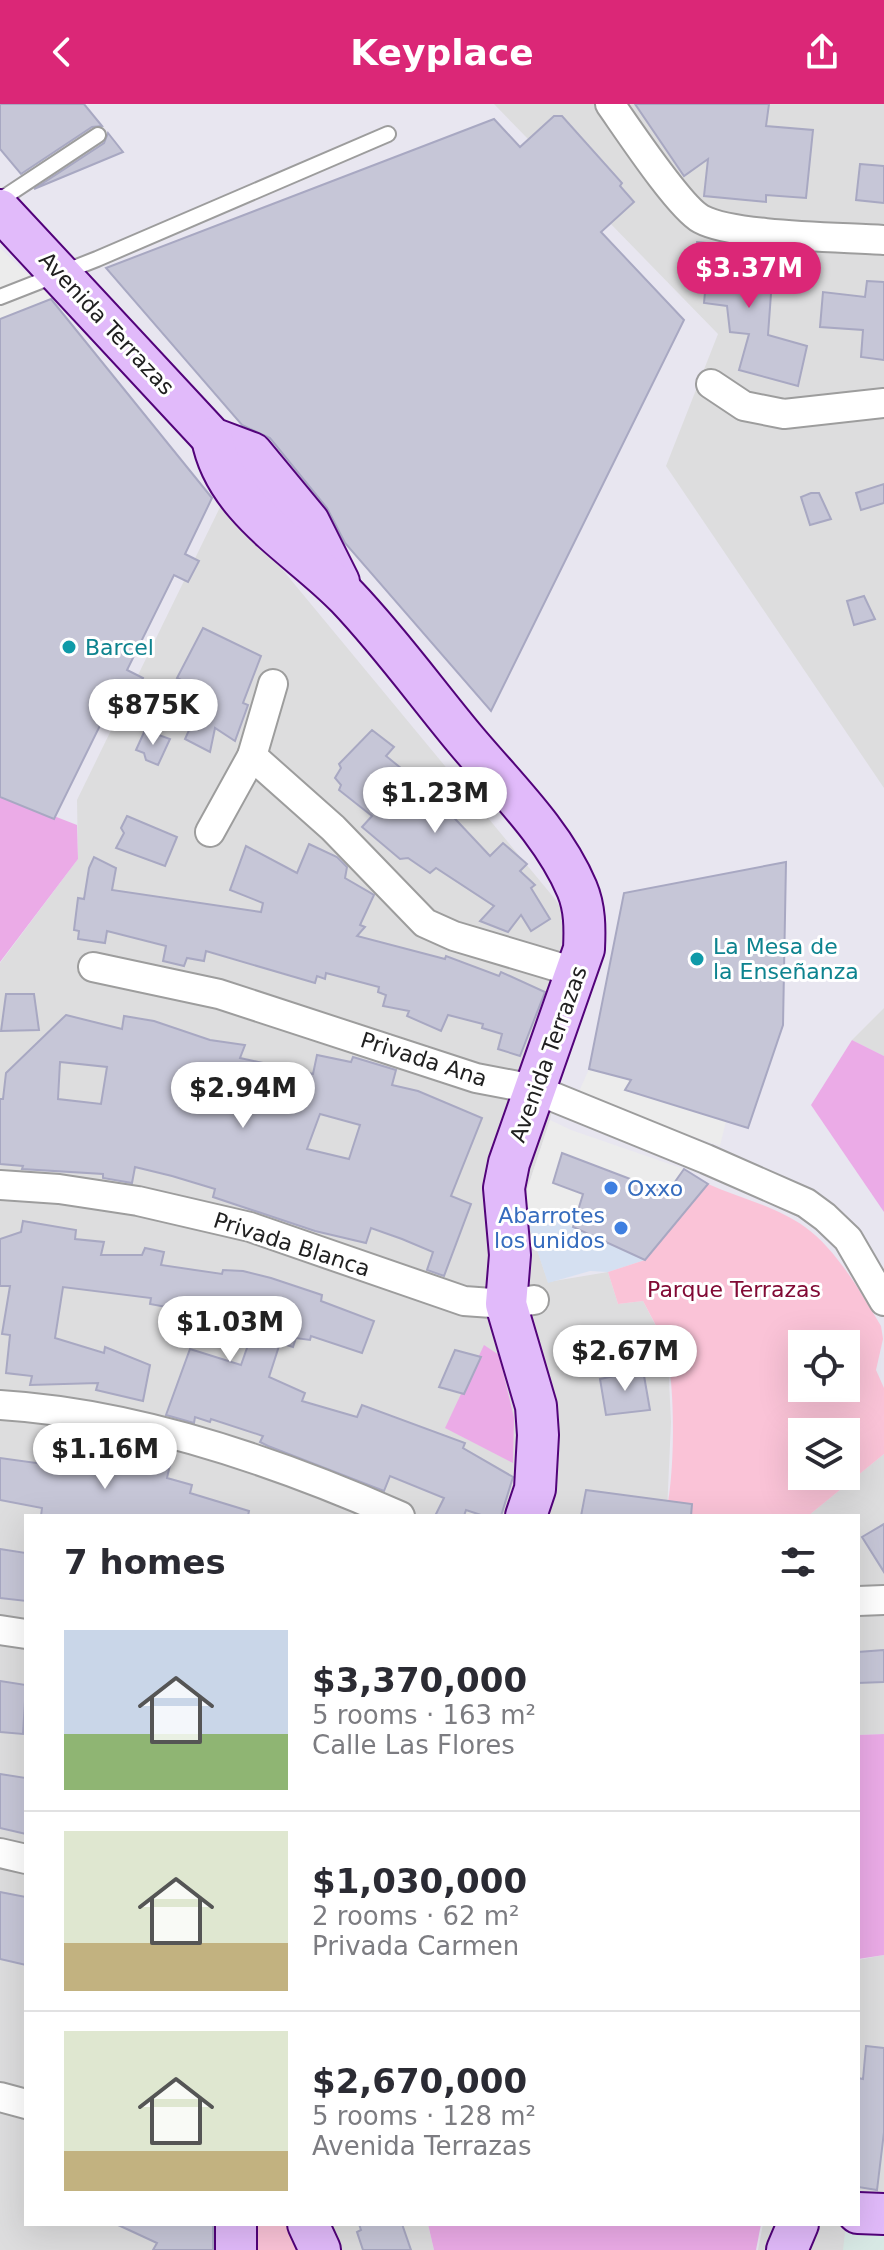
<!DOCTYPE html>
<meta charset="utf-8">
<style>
:root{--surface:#fff;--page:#f7f7f7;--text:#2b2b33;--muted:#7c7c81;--line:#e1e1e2;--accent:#db2777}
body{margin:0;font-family:"DejaVu Sans",sans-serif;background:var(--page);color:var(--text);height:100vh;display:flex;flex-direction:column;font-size:30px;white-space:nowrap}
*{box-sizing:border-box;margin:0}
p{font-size:26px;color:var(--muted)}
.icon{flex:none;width:44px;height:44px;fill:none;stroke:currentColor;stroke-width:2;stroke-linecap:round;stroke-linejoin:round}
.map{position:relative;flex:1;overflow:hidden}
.side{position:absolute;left:24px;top:1410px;width:836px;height:712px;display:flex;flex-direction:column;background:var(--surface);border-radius:0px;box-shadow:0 8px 32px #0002}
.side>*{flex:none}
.buttons{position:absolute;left:788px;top:1226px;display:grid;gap:16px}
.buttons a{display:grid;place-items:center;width:72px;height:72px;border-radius:0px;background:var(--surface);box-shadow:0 8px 32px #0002;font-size:40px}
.price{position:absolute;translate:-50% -68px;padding:0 18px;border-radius:28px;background:#fff;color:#222;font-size:26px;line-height:52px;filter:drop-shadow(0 2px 4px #0008)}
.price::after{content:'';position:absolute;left:50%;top:48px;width:24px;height:18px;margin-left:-12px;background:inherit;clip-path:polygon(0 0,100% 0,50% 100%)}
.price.current{background:var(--accent);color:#fff}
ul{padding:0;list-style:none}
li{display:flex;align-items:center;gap:24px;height:200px;padding:0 40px}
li+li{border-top:2px solid var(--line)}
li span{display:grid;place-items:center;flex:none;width:224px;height:160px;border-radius:0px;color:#555}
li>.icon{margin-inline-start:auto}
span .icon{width:96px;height:96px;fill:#fffc;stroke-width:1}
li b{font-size:34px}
h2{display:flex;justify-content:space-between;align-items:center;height:96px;padding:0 40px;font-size:34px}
header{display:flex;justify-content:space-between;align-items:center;height:104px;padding:0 40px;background:var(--accent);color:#fff;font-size:36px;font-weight:800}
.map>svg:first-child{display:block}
.residential{fill:#ddddde}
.commercial{fill:#d5e0f1}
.industrial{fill:#d8e9e5}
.grass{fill:#ebabe7}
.park{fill:#fac3d7;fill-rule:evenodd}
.parking{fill:#ececec}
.building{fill:#c6c6d7;stroke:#a8a8c2;stroke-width:2;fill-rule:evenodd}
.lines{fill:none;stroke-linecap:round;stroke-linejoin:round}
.lane-casing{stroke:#9d9d9d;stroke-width:18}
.street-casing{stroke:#9d9d9d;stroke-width:32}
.secondary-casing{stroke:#52037a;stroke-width:44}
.lane{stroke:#fff;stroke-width:14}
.street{stroke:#fff;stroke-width:28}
.secondary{stroke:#e1bafa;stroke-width:40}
.culture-dot{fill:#0f9aa8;stroke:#fff;stroke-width:3}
.shop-dot{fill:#3f7fe0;stroke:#fff;stroke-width:3}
.labels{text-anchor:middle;stroke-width:6;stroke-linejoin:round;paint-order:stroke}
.street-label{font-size:22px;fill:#202020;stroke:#fff}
.culture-label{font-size:22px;fill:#0d838f;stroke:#fff;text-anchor:start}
.shop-label{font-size:22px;fill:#366cbe;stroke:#fff;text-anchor:start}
.park-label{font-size:22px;fill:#810a35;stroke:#fff}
</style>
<header><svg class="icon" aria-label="back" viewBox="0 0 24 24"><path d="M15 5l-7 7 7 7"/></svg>Keyplace<svg class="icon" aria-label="share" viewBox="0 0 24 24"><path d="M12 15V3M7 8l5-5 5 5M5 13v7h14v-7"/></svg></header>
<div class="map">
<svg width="884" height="2146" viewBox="0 0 884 2146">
<rect width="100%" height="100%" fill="#e8e6f0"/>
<!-- residential -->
<g class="residential">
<polygon points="494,0 884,0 884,684 666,362 718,230"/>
<polygon points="224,395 555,795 583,837 550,1016 522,1101 548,1178 608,1168 618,1200 643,1197 659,1228 668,1256 671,1318 667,1408 665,1412 26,1412 26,2120 428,2120 434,2146 0,2146 0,859 78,755 77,696"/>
<polygon points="884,904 884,952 852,936"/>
<polygon points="884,1350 884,1630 858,1631 858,1412 808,1412"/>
<polygon points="884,1851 884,2125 848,2146 758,2146 763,2120 858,2120 858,1856"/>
</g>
<!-- commercial -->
<polygon class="commercial" points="522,1101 573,1123 645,1156 608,1168 590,1167 548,1179"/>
<!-- industrial -->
<polygon class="industrial" points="846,2120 884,2123 884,2146 843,2146"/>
<!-- grass -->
<g class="grass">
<polygon points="0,691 77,721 78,755 0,858"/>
<polygon points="852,936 884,952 884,1108 811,1001"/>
<polygon points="484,1241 499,1251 514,1314 513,1359 445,1324"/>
<polygon points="884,1630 884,1851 858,1855 858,1631"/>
<polygon points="428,2120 761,2120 756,2146 434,2146"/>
</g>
<!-- park -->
<g class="park">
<path d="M708 1080C740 1094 777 1103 805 1123 837 1146 861 1189 881 1222L883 1235 876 1266 884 1284V1350L808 1412H665C675 1377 675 1291 668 1255 664 1234 653 1216 643 1197L618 1200 608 1168 645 1156ZM802 1240H846V1284H802ZM802 1328H846V1372H802Z"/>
<polygon points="256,2120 290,2120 299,2146 254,2146"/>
</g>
<!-- parking -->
<g class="parking">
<polygon points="0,144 52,194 0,215"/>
<polygon points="589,965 631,976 626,986 726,1017 720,1042 577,992"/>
<polygon points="550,1016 571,1026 684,1065 667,1089 562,1049 553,1079 583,1090 573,1123 522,1101"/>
</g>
<!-- building -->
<g class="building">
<polygon points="0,0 84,0 102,22 92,23 21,70 0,45"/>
<polygon points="635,0 769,0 766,22 813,26 806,94 766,91 766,98 704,92 708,55 684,72"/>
<polygon points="554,12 562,12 622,79 620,82 634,98 601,128 684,216 491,607 345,439 327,404 270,334 242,321 106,164 494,15 520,43"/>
<polygon points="108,29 123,48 34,85 104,39"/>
<polygon points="860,60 884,62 884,99 856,96"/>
<polygon points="697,138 742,143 741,153 773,162 768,231 807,242 798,282 739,266 749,230 730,228 727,202 704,199 707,168 694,167"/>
<polygon points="867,177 884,178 884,256 861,253 863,226 820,223 823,188 865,193"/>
<polygon points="51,195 212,394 185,450 199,457 188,478 174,471 127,566 143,574 130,601 114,593 54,715 0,693 0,215"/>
<polygon points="884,380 884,399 861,406 856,389"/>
<polygon points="811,389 819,389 831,415 810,421 801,393"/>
<polygon points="864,492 875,515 854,521 847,497"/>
<polygon points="203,524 261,552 243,599 248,601 235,637 215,624 210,648 185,635 196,611 192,608 200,585 177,574"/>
<polygon points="145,626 170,635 158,661 146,656 144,649 136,646"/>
<polygon points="372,626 394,643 386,652 428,686 490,752 503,739 527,760 520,767 535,781 531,784 550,815 531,827 521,811 508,828 480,817 494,802 436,764 430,769 408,754 400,755 362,723 372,712 339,686 341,681 335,674 341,664 339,660"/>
<polygon points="127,712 177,733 165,762 116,744 124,729 121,724"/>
<polygon points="309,740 337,753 347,763 345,774 374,791 360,821 365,823 357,832 445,855 446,852 499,872 501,868 545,888 520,952 498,945 502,930 482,924 483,920 448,911 441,927 407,912 409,907 383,902 386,891 378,888 379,883 326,869 325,875 317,872 315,879 206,847 204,857 187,854 184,862 163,857 166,842 107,827 105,839 78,835 79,827 74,826 78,794 84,795 89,764 94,753 116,764 112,786 261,808 263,799 230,786 246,742 297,769"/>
<polygon points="786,758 783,921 748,1024 625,986 631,976 589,965 624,789"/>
<polygon points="6,890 34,890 39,926 1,927"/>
<path d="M66 911 122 925 124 912 154 917 210 936 245 941 240 954 313 970 317 951 351 958 353 953 396 966 392 981 418 987 482 1014 451 1092 471 1100 444 1172 427 1166 433 1148 402 1135 371 1124 366 1139 315 1127 213 1093 215 1085 172 1072 135 1063 132 1079 103 1074V1070L22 1065 23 1062 0 1060V995H3L6 969ZM60 958 107 963 101 1000 58 995ZM320 1010 360 1021 349 1055 307 1045Z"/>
<polygon points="562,1049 667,1089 684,1065 708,1080 645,1156 573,1123 583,1090 553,1079"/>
<polygon points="23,1117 76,1126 75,1135 104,1138 101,1151 142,1151 145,1144 164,1148 161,1161 222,1170 223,1166 243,1167 271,1174 322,1191 321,1197 374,1217 362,1249 311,1232 310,1236 296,1234 293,1243 280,1239 269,1273 305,1289 302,1297 357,1313 362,1301 465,1339 463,1344 513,1373 501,1412 484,1412 466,1406 464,1412 435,1412 444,1394 390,1372 384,1387 268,1342 260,1338 263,1332 211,1315 210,1318 195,1313 194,1319 166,1311 190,1245 241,1261 254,1224 211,1208 210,1211 150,1200 151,1194 63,1183 55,1234 104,1249 105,1243 150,1261 143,1297 96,1286 98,1279 30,1281 32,1272 6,1269 10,1231 2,1230 10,1182 0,1182 0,1135 21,1128"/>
<polygon points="455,1246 481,1253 464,1290 439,1283"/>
<polygon points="643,1266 650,1306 606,1311 600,1275"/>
<polygon points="104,1350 133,1352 131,1359 147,1363 149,1357 170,1361 167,1374 192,1381 190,1389 249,1407 248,1412 41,1412 42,1404 0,1396 0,1354 101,1368"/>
<polygon points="586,1386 692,1400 691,1412 581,1412"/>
<polygon points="884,1420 884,1468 862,1433"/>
<polygon points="0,1445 26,1449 26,1497 0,1494"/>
<polygon points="884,1546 884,1578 858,1579 858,1548"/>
<polygon points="0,1577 26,1581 23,1630 0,1628"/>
<polygon points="0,1670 26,1674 26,1730 0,1724"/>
<polygon points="0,1788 26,1793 26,1861 0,1855"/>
<polygon points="866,1942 884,1944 884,2028 877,2086 858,2083 858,1974 863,1975"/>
<polygon points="116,2120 213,2120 213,2146 153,2146 157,2139"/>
<polygon points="359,2120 402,2120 411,2146 363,2146 357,2128 361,2126"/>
</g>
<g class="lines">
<defs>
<g id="lane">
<polyline points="0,96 98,31"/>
<polyline points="0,193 97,155 388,30"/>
</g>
<g id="street">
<path d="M610 0C627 24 679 103 701 115 734 133 843 133 884 136"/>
<polyline points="711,280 744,302 784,310 884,299"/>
<polyline points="252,652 333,724 425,819 454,832 578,869"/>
<polyline points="210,728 252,652 273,580"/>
<polyline points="93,863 219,890 476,974 534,985 706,1055 806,1099 825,1113 848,1135 884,1197"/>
<polyline points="0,1081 59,1085 138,1097 250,1123 464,1197 506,1200 534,1196"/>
<path d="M0 1301C134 1309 278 1358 400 1412"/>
<polyline points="858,1497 884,1496"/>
<polyline points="0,1526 26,1530"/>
<polyline points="0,1749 26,1755"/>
<polyline points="0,1993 26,2000"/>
</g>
<g id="secondary">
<polyline points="0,106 212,334 252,349 309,418 339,478"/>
<path d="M212 334C225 405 300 444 347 493 389 537 425 587 464 634 503 681 553 728 577 785 585 804 585 824 584 845L509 1059 504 1084 510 1151 506 1200 536 1302 538 1331 535 1385 526 1412"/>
<polyline points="858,2109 884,2110"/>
<polyline points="308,2120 320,2146"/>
<polyline points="236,2146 236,2120"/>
<polyline points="787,2146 798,2120"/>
</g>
</defs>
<!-- lane casing -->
<use href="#lane" class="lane-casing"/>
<!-- street casing -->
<use href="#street" class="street-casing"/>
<!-- secondary casing -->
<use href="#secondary" class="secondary-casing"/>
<!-- lane -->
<use href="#lane" class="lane"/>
<!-- street -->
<use href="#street" class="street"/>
<!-- secondary -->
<use href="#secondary" class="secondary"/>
</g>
<!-- markers -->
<g class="culture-dot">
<circle cx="69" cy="543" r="8"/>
<circle cx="697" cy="855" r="8"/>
</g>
<g class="shop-dot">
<circle cx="611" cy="1084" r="8"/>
<circle cx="621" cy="1124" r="8"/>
</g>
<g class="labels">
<!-- street labels -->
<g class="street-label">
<text transform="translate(107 219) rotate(47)" y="8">Avenida Terrazas</text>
<text transform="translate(548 950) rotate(-70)" y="8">Avenida Terrazas</text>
<text transform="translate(424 955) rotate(18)" y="8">Privada Ana</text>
<text transform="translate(292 1140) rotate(18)" y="8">Privada Blanca</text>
</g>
<!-- culture labels -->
<g class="culture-label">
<text x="85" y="551">Barcel</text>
<text x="713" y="850">La Mesa de<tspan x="713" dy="25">la Enseñanza</tspan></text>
</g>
<!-- shop labels -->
<g class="shop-label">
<text x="627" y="1092">Oxxo</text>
<text x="605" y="1119" text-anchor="end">Abarrotes<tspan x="605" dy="25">los unidos</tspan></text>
</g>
<!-- park labels -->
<g class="park-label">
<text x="734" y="1193">Parque Terrazas</text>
</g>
</g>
</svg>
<div class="buttons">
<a><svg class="icon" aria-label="locate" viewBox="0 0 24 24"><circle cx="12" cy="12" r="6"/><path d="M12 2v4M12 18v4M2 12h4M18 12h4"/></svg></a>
<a><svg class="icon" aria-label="layers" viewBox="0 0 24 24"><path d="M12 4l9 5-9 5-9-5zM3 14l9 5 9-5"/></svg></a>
</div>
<b class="price current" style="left:749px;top:206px">$3.37M</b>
<b class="price" style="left:153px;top:643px">$875K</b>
<b class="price" style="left:435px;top:731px">$1.23M</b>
<b class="price" style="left:243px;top:1026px">$2.94M</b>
<b class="price" style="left:230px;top:1260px">$1.03M</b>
<b class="price" style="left:625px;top:1289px">$2.67M</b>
<b class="price" style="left:105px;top:1387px">$1.16M</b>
<section class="side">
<h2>7 homes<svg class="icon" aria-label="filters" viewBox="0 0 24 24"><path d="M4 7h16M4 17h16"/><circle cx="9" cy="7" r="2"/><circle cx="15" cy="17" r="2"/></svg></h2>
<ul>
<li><span style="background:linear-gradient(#c9d6e8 65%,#8fb573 0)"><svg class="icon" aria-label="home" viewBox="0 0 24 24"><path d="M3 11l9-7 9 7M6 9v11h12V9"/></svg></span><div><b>$3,370,000</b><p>5 rooms · 163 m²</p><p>Calle Las Flores</p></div></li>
<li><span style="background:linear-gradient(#dfe7d0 70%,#c2b280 0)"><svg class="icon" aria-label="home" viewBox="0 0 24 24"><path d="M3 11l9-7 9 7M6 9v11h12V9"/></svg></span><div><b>$1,030,000</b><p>2 rooms · 62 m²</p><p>Privada Carmen</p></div></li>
<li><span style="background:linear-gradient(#dfe7d0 75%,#c2b280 0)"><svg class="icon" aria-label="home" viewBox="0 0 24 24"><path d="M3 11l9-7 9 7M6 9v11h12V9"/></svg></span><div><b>$2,670,000</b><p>5 rooms · 128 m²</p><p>Avenida Terrazas</p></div></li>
</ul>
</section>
</div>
